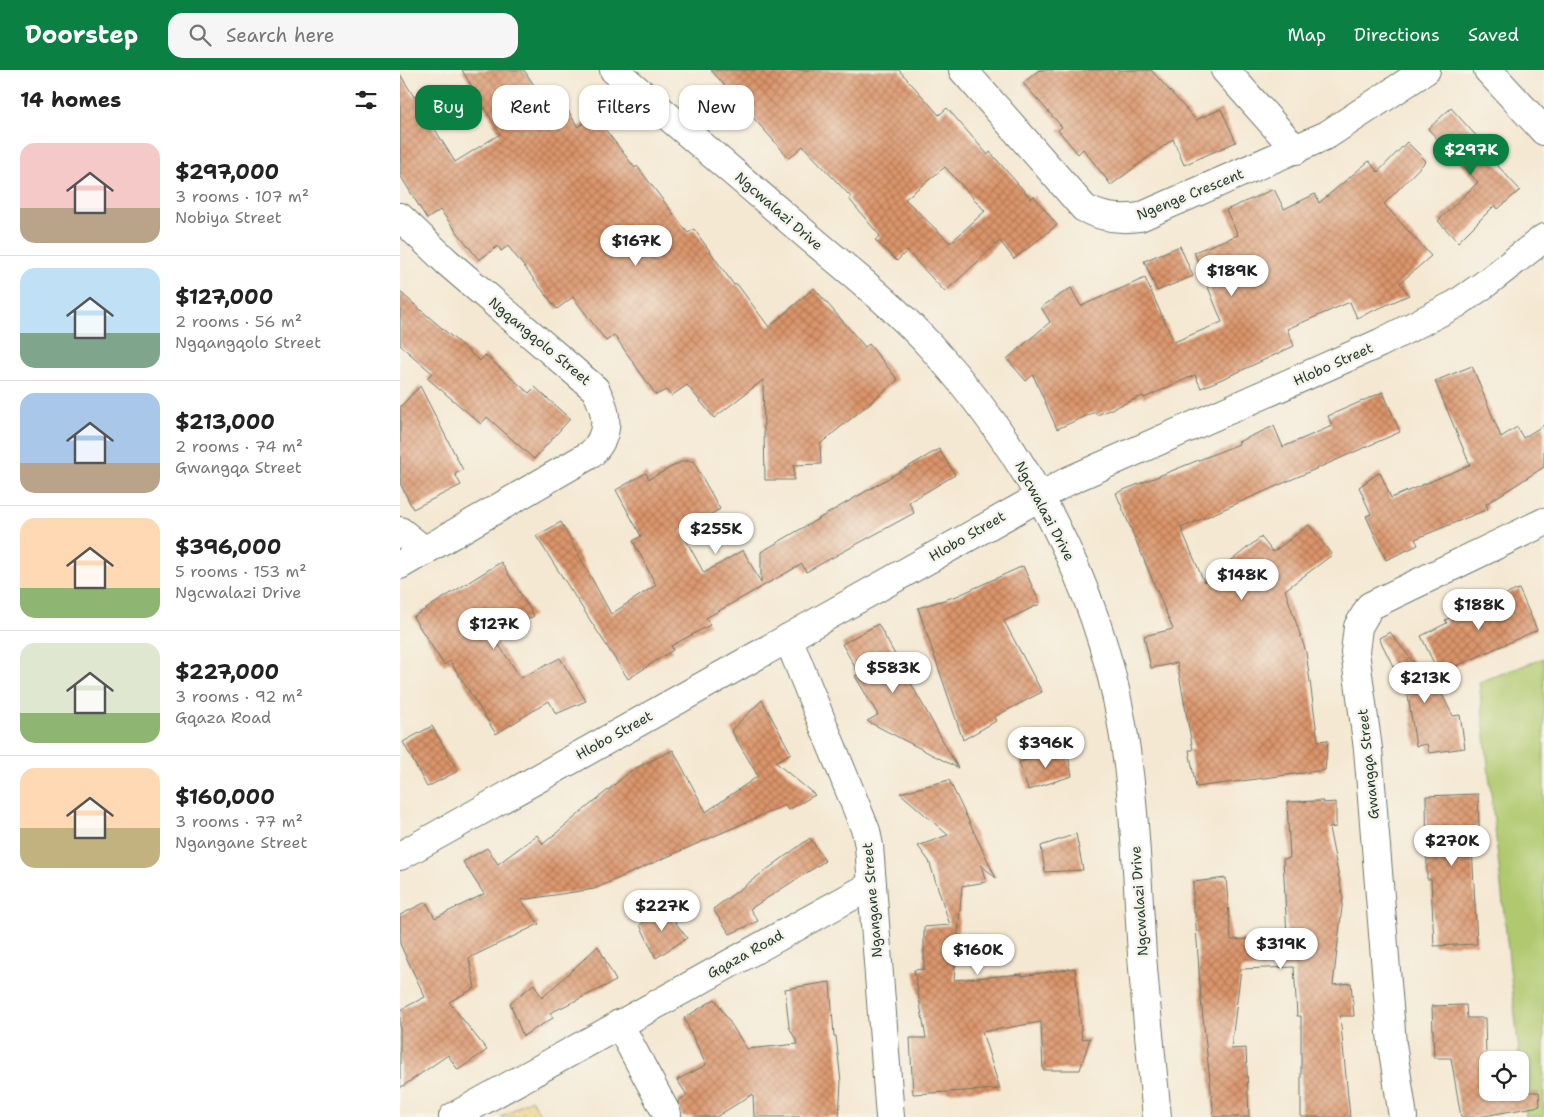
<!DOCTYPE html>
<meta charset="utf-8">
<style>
:root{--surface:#fff;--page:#f6f6f6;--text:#222;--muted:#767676;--line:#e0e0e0;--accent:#0b8043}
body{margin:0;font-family:"Shantell Sans",sans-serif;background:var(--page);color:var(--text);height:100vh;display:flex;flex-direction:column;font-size:19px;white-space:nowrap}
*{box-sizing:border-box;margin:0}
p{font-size:16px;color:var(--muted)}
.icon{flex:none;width:28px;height:28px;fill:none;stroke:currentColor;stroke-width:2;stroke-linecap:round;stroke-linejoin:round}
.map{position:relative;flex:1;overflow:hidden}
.panel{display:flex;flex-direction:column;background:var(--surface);width:400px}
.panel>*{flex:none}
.top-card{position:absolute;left:15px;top:15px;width:475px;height:45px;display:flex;gap:10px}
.fabs{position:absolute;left:1079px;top:981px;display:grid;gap:10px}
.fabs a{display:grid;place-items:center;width:50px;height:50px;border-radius:10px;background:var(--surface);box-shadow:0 1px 4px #0004;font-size:25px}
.price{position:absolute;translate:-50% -42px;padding:0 11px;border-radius:18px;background:#fff;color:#222;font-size:16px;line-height:32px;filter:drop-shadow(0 1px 2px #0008)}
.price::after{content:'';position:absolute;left:50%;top:30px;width:15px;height:11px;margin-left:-8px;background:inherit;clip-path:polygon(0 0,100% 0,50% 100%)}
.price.active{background:var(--accent);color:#fff}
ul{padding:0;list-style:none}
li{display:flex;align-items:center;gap:15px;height:125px;padding:0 20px}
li+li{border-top:1px solid var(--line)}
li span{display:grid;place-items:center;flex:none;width:140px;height:100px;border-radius:15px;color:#555}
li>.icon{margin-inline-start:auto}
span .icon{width:60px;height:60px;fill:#fffc;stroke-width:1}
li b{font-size:21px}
h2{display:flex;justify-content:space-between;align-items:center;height:60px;padding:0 20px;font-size:21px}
.tag{padding:0 18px;border-radius:15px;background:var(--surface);box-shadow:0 1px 4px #0004;font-size:18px;line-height:45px}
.tag.active{background:var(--accent);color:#fff}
header{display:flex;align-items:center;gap:30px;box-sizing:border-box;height:70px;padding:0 25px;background:var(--accent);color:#fff}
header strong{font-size:24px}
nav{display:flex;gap:28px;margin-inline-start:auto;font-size:18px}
.search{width:350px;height:45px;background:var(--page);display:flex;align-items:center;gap:12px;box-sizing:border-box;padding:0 18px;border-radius:15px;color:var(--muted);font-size:19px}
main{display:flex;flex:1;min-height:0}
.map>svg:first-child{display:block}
.grass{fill:#b1c96e;stroke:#688351}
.sand{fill:url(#sand-dots);stroke:#868c69}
.building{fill:url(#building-cross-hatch);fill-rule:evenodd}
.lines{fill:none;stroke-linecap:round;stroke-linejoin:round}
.minor-casing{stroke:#6a796b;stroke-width:30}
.minor{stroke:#fff;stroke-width:28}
.labels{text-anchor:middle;stroke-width:5;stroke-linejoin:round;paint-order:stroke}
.street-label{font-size:14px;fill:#1f3d34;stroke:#f7f3e8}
</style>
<header>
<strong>Doorstep</strong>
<div class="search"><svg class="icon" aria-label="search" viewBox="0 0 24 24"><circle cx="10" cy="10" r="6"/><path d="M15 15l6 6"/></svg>Search here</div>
<nav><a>Map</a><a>Directions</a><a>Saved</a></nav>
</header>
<main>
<section class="panel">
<h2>14 homes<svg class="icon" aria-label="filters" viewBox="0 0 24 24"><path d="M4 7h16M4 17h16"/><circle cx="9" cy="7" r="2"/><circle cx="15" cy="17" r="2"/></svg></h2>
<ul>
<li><span style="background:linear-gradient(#f6c9c9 65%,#b9a48a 0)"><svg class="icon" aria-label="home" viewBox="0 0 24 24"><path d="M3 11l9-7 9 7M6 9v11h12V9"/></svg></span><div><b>$297,000</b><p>3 rooms · 107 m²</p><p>Nobiya Street</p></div></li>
<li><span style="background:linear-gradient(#bfe0f5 65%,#7fa58c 0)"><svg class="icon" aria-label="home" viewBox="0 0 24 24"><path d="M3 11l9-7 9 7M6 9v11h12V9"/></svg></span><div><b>$127,000</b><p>2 rooms · 56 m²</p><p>Ngqangqolo Street</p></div></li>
<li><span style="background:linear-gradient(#a9c7e8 70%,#b9a48a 0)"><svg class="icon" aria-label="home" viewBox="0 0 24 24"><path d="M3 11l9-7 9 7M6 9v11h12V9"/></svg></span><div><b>$213,000</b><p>2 rooms · 74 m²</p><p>Gwangqa Street</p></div></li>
<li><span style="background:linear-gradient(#ffd9b3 70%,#8fb573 0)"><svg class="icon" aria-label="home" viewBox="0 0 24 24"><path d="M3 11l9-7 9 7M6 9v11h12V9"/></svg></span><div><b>$396,000</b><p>5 rooms · 153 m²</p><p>Ngcwalazi Drive</p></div></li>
<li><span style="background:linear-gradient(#dfe7d0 70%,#8fb573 0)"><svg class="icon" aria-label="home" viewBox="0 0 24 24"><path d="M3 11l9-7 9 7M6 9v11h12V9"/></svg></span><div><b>$227,000</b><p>3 rooms · 92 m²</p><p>Gqaza Road</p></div></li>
<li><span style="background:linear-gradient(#ffd9b3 60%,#c2b280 0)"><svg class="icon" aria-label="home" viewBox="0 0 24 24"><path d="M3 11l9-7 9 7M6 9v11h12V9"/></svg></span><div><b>$160,000</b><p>3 rooms · 77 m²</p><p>Ngangane Street</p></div></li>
</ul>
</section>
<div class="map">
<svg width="1144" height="1047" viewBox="0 0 1144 1047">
<defs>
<pattern id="sand-dots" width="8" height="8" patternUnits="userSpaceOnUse" patternTransform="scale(1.25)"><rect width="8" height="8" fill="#eeda9e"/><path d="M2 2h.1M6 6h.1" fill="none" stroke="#ccbc89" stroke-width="1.8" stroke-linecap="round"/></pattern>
<pattern id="building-cross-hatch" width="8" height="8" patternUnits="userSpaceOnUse" patternTransform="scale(1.25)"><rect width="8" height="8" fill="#db946a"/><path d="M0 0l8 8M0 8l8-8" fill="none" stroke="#b17a58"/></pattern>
</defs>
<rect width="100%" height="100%" fill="#f7f3e8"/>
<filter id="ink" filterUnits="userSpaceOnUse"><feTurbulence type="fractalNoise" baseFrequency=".02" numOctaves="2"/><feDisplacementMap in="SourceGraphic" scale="10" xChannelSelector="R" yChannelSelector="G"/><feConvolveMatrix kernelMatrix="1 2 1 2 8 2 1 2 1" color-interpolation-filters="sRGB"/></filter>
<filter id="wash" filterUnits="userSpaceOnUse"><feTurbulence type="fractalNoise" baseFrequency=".0096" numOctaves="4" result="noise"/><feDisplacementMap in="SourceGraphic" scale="20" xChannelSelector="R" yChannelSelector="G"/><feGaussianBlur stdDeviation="1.12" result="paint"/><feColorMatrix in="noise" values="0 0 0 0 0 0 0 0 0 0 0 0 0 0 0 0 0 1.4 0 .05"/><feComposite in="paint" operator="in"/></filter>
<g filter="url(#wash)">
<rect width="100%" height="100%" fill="#f4e8d2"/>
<!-- grass -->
<polygon class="grass" points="1144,588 1144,1047 1126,1047 1079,612"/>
<!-- sand -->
<polygon class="sand" points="131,1029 142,1047 101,1047"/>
<g id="blocks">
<!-- building -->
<g class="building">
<polygon points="62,0 124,0 143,29 156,21 178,57 194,45 235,98 237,96 288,163 294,159 334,215 337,214 369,257 414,218 465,277 469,274 498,310 420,374 421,394 394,395 394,410 365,410 363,310 314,348 287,315 271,326 266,320 256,325 214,265 206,271 173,227 157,239 108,176 101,181 98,176 79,190 40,140 27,149 0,105 0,4 14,27 22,22 35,44 28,48 55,92 100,64"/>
<path d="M311 0H499L539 45 547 38 588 85 590 82 631 129 634 126 657 155 614 189 600 171 545 222 507 181 497 191 475 170 480 166 449 129 451 127 403 76 389 88ZM545 97 585 141 550 173 505 129Z"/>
<polygon points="639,0 751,0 796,50 821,39 836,72 784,95 773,69 711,115 683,79 678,84 658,60 662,57 623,13"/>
<polygon points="1051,38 1079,69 1076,72 1120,120 1098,139 1095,135 1058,172 1038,151 1078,112 1028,59"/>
<polygon points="1007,72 1026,91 984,134 1031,186 1000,213 1009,225 957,248 950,232 887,259 894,276 836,303 801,318 795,305 744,328 743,326 697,345 695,342 657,359 633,305 626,311 607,289 650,252 641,237 671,218 681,236 745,208 774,272 822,252 794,182 838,165 826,140 874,119 884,139 915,124 919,133 969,91 978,102"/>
<polygon points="780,176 793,206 757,221 744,191"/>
<polygon points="0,222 80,291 85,285 129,323 135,317 170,349 134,389 87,347 81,354 27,308 32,303 0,275"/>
<polygon points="1072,296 1101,367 1117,357 1123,368 1144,355 1144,397 1086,434 1088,439 1015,469 1018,475 986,490 966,446 971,444 959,417 980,402 991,428 1070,395 1035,311"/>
<polygon points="20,316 63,400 55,404 61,415 13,439 0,413 0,337"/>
<polygon points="983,322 1000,362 781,458 804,512 861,467 873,482 909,455 932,485 885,520 906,582 918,671 928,670 925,700 796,717 789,680 793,680 777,593 751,598 744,566 773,559 716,423 839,374 838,372 874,356 883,377 932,356 928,346"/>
<polygon points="539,379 555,405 509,432 514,443 406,502 402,494 306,548 310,555 271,576 273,580 228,609 136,466 161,452 211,544 256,515 233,471 241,466 216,420 246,403 249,409 283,391 293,391 320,439 281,461 304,503 343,480 361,513 361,482"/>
<polygon points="101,492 134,546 94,568 121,608 160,588 186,631 156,644 149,631 96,664 50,591 44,595 13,547"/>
<polygon points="623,496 640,534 604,551 642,622 594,647 596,651 563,670 518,538 557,526"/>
<polygon points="1119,519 1137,560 1039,604 1021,566 1047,553 1045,550"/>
<polygon points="478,554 558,698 467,651 478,645 455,606 459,604 442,574"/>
<polygon points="990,562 1033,618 1037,615 1053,646 1060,645 1065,678 1029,683 1027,674 1016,676 1008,626 979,568"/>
<polygon points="362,630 391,683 375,692 415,725 388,740 385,735 194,819 121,830 139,854 69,888 75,918 49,932 87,980 58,1000 48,985 0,1018 0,940 25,927 0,874 0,845 26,832 35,848 84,824 63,792 87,778 98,794 137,765 143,774 232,700 273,680 306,742 358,706 331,660"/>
<polygon points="32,656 58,701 27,717 3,672"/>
<polygon points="667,680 672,706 628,720 619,692"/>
<polygon points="549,710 596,808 581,795 586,812 562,816 554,910 622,904 622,906 675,898 682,969 690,968 680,1000 643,1000 641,952 582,962 600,1019 513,1024 510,968 526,968 514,900 524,899 524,857 550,855 529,791 518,776 548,765 500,723"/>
<polygon points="1078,724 1079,756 1071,757 1077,874 1034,876 1031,809 1027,809 1026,726"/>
<polygon points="923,731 922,733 936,732 936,757 929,758 943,828 933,915 951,913 954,946 940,946 950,1047 901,1047 901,946 897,946 894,897 841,899 831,979 846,978 849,1047 814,1047 801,930 795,842 793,842 793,812 826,808 831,870 887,867 883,789 890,788 887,732"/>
<polygon points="676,764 683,800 645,802 641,776"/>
<polygon points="410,768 425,791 350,839 358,851 330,864 313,839"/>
<polygon points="264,837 287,868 256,888 240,855"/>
<polygon points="198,876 216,911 150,943 153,948 123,966 110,933 134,914 142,928"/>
<polygon points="430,912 434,966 436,966 441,1012 439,1047 354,1047 353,1024 316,1047 282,1047 278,1031 287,1025 277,1010 306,995 284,948 315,929 347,979 398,974 389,957 385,919"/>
<polygon points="1066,935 1067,948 1085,948 1087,1022 1139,1022 1140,1036 1078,1047 1061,1047 1051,988 1034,988 1032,936"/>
</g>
</g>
</g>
<g filter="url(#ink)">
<use href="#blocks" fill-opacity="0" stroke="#6a796b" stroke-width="1"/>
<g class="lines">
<defs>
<g id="minor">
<path d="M214 0C279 56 344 111 409 167 452 203 496 238 534 280 627 383 696 511 721 649 735 727 737 806 742 885 746 939 752 993 757 1047"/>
<path d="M563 0 684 138C702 148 719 150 740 147L927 65 1026 0"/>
<polyline points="825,0 896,80"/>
<polyline points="1088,0 1144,61"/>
<path d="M0 147 47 192 195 319C208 342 211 364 191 384L0 495"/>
<polyline points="0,461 25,481"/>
<polyline points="388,568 466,761 469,776 490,1047"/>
<polyline points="0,786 668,411 980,273 1056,234 1085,214 1144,168"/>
<polyline points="219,954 267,1044"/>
<polyline points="53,1047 472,815"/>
<polyline points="1003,1047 992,974 968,679 955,582 958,557 970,536 1144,452"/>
</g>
</defs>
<!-- minor casing -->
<use href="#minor" class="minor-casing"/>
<!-- minor -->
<use href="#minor" class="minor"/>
</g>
</g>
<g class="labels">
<!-- street labels -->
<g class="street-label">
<text transform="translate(790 124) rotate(-22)" y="5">Ngenge Crescent</text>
<text transform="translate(379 141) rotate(41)" y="5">Ngcwalazi Drive</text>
<text transform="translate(140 271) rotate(40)" y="5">Ngqangqolo Street</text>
<text transform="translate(933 294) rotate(-24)" y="5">Hlobo Street</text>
<text transform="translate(645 441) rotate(62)" y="5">Ngcwalazi Drive</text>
<text transform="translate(567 466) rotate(-30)" y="5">Hlobo Street</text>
<text transform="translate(214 665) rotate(-29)" y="5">Hlobo Street</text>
<text transform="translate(968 694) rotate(-96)" y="5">Gwangqa Street</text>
<text transform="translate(472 830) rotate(-95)" y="5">Ngangane Street</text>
<text transform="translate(739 831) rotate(-94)" y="5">Ngcwalazi Drive</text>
<text transform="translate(345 884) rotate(-29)" y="5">Gqaza Road</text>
</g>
</g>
</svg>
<div class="fabs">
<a><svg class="icon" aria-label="locate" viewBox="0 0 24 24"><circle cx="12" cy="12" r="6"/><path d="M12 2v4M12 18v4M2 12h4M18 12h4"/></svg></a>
</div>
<b class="price active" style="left:1071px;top:106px">$297K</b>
<b class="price" style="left:236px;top:197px">$167K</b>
<b class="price" style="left:832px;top:227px">$189K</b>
<b class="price" style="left:316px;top:485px">$255K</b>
<b class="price" style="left:842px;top:531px">$148K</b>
<b class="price" style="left:1079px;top:561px">$188K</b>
<b class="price" style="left:94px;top:580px">$127K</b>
<b class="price" style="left:493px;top:624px">$583K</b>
<b class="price" style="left:1025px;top:634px">$213K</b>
<b class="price" style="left:646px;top:699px">$396K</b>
<b class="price" style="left:1052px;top:797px">$270K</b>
<b class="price" style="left:262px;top:862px">$227K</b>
<b class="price" style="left:881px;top:900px">$319K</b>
<b class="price" style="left:578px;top:906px">$160K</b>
<div class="top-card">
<a class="tag active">Buy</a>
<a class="tag">Rent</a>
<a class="tag">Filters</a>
<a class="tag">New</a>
</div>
</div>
</main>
